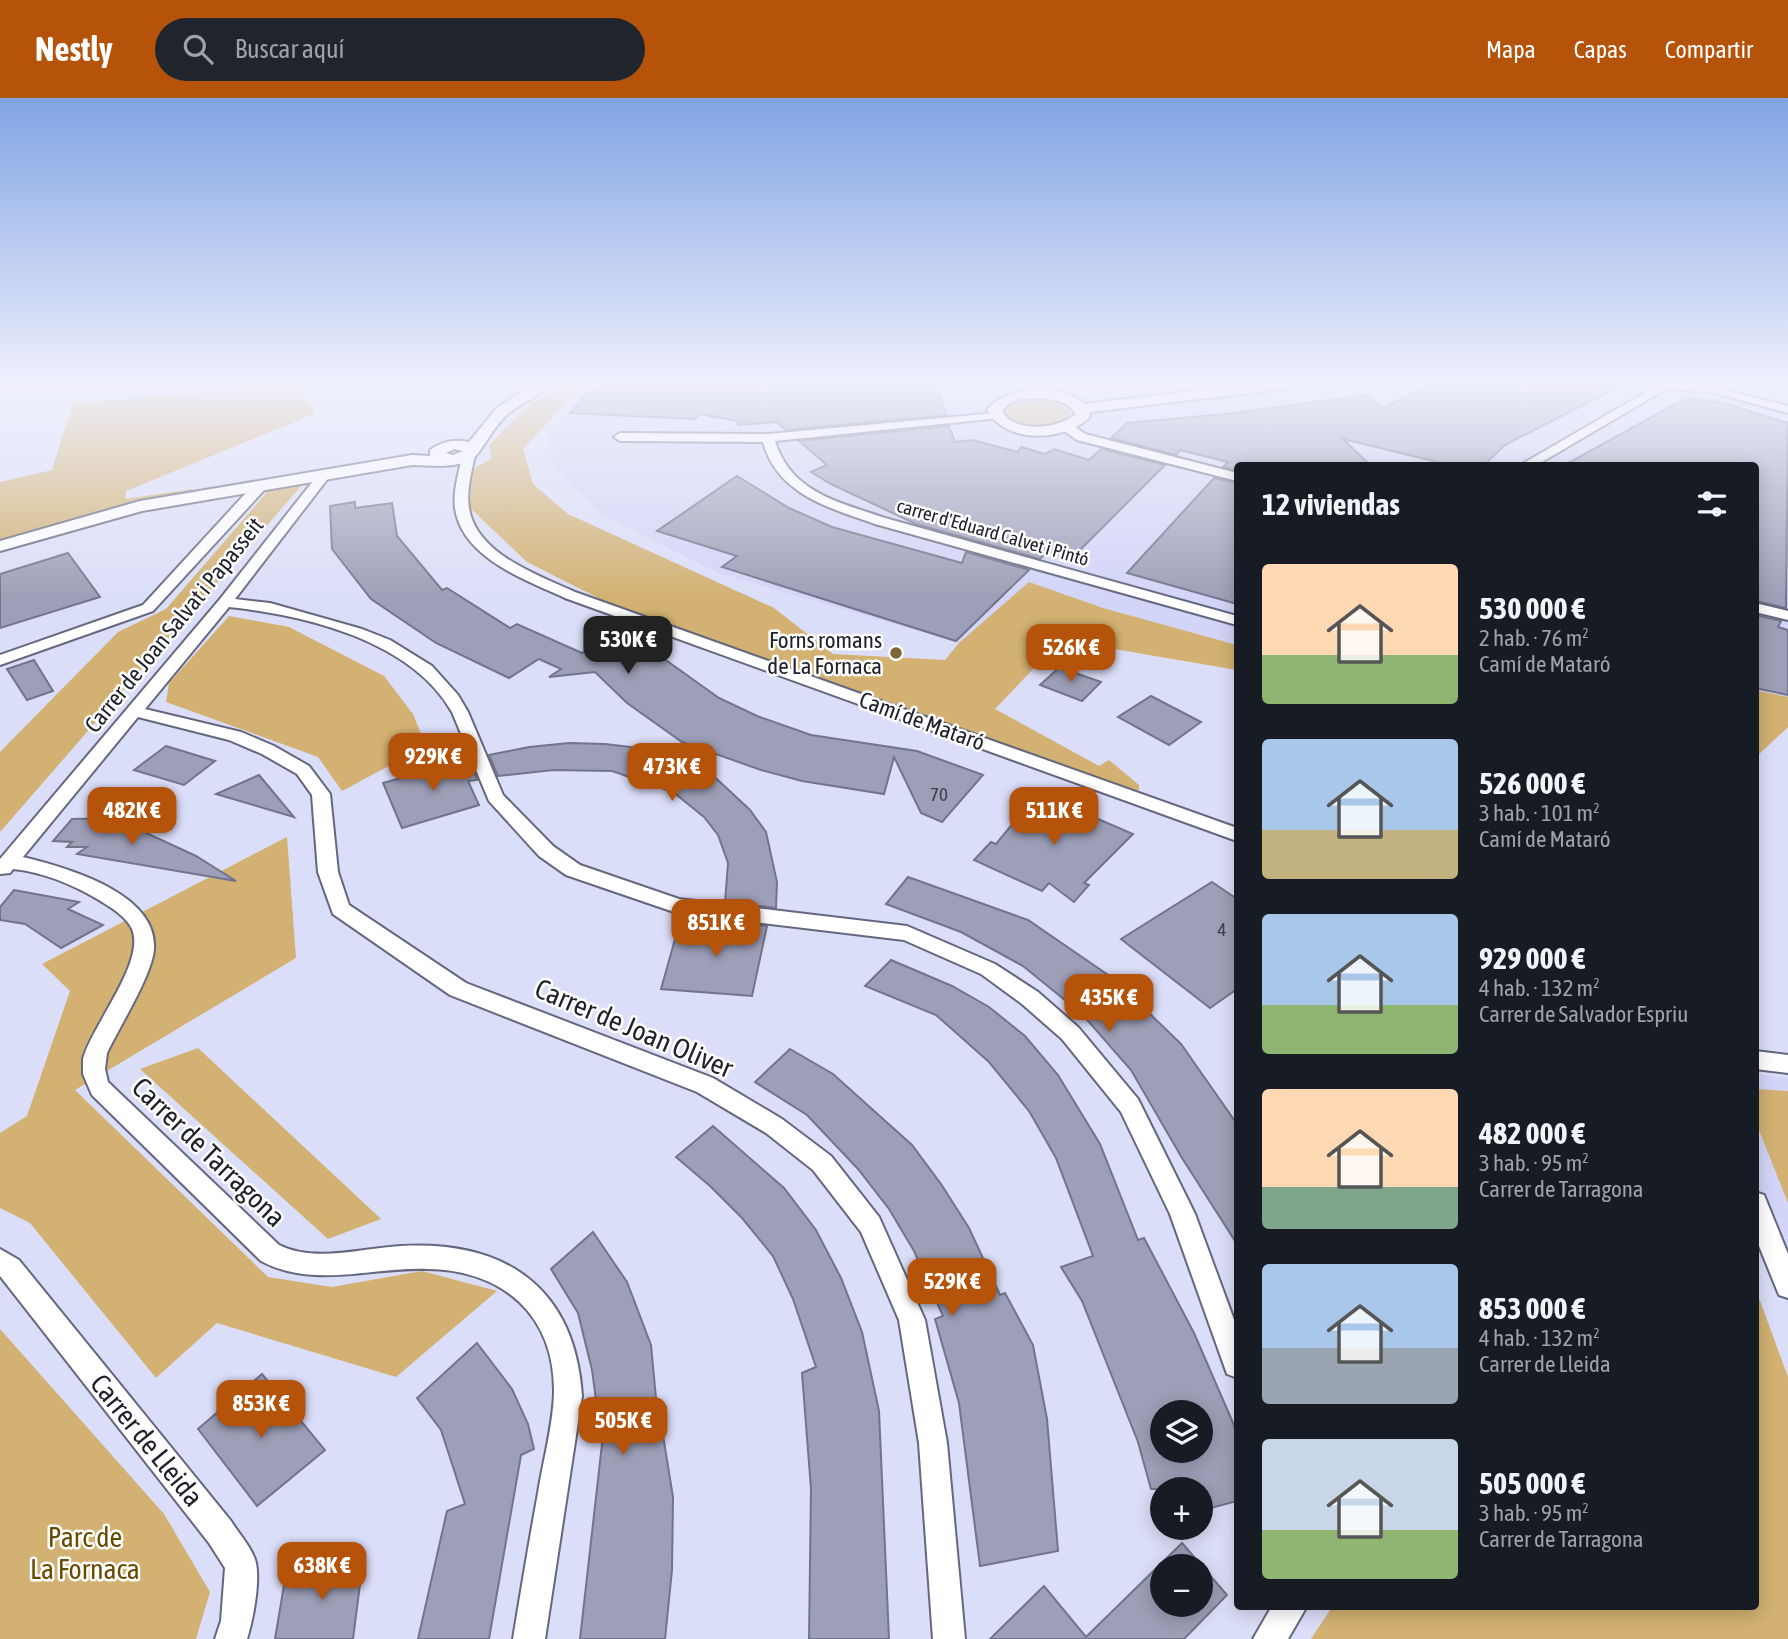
<!DOCTYPE html>
<html lang="es">
<meta charset="utf-8">
<style>
:root{--surface:#171b24;--page:#20242c;--text:#f1f3f6;--muted:#9ea1a6;--accent:#b45309}
body{margin:0;font-family:"Asap Condensed",sans-serif;background:var(--page);color:var(--text);height:100vh;display:flex;flex-direction:column;font-size:26px;white-space:nowrap}
*{box-sizing:border-box;margin:0}
p{font-size:23px;color:var(--muted)}
.icon{flex:none;width:38px;height:38px;fill:none;stroke:currentColor;stroke-width:2;stroke-linecap:round;stroke-linejoin:round}
.map{position:relative;flex:1;overflow:hidden}
.drawer{position:absolute;left:1234px;top:364px;width:525px;height:1148px;display:flex;flex-direction:column;background:var(--surface);border-radius:7px;box-shadow:0 4px 18px #0003}
.drawer>*{flex:none}
.buttons{position:absolute;left:1150px;top:1302px;display:grid;gap:14px}
.buttons a{display:grid;place-items:center;width:63px;height:63px;border-radius:50%;background:var(--surface);box-shadow:0 4px 18px #0003;font-size:35px}
.price{position:absolute;translate:-50% -60px;padding:0 16px;border-radius:14px;background:var(--accent);color:#fff;font-size:23px;line-height:46px;filter:drop-shadow(0 2px 4px #0008)}
.price::after{content:'';position:absolute;left:50%;top:42px;width:21px;height:16px;margin-left:-10px;background:inherit;clip-path:polygon(0 0,100% 0,50% 100%)}
.price.active{background:#222;color:#fff}
ul{padding:0;list-style:none}
li{display:flex;align-items:center;gap:21px;height:175px;padding:0 28px}
li span{display:grid;place-items:center;flex:none;width:196px;height:140px;border-radius:7px;color:#555}
li>.icon{margin-inline-start:auto}
span .icon{width:84px;height:84px;fill:#fffc;stroke-width:1}
li b{font-size:30px}
h2{display:flex;justify-content:space-between;align-items:center;height:84px;padding:0 28px;font-size:30px}
header{display:flex;align-items:center;gap:42px;box-sizing:border-box;height:98px;padding:0 35px;background:var(--accent);color:#fff}
header strong{font-size:33px}
nav{display:flex;gap:38px;margin-inline-start:auto;font-size:24px}
.search{width:490px;height:63px;background:var(--page);display:flex;align-items:center;gap:18px;box-sizing:border-box;padding:0 24px;border-radius:38px;color:var(--muted);font-size:26px}
.map>svg:first-child{display:block}
.built{fill:#d2d5f7}
.green{fill:#d2b172}
.building{fill:#9d9fb8;stroke:#71748b;stroke-width:2;fill-rule:evenodd}
.lines{fill:none;stroke-linecap:round;stroke-linejoin:round}
.minor-casing{stroke:#65677e;stroke-width:4}
.tertiary-casing{stroke:#65677e;stroke-width:4}
.minor{fill:#fff;fill-rule:evenodd}
.tertiary{fill:#fff;fill-rule:evenodd}
.poi-dot{fill:#7d6535;stroke:#fff;stroke-width:2.5}
.labels{text-anchor:middle;stroke-width:5;stroke-linejoin:round;paint-order:stroke}
.far-street-label{font-size:19px;fill:#20212a;stroke:#fff}
.number-label{font-size:19px;fill:#3f404e}
.street-label{font-size:23px;fill:#20212a;stroke:#fff}
.poi-label{font-size:23px;fill:#20212a;stroke:#fff;text-anchor:end}
.near-street-label{font-size:28px;fill:#20212a;stroke:#fff}
.near-park-label{font-size:28px;fill:#694b00;stroke:#fff}
</style>
<header>
<strong>Nestly</strong>
<div class="search"><svg class="icon" aria-label="search" viewBox="0 0 24 24"><circle cx="10" cy="10" r="6"/><path d="M15 15l6 6"/></svg>Buscar aquí</div>
<nav><a>Mapa</a><a>Capas</a><a>Compartir</a></nav>
</header>
<div class="map">
<svg width="1788" height="1541" viewBox="0 0 1788 1541">
<rect width="100%" height="100%" fill="#dbdef8"/>
<!-- built -->
<g class="built">
<polygon points="600,285 1016,285 1025,290 1097,301 1134,300 1243,285 1788,285 1788,601 1755,595 1755,368 1237,368 1237,547 1103,510 1029,484 959,545 716,474 600,415 556,372 546,330 582,296"/>
<polygon points="1755,976 1788,980 1788,1175 1755,1076"/>
</g>
<!-- green -->
<g class="green">
<polygon points="568,285 592,285 571,299 523,351 533,386 568,416 774,510 833,556 945,562 959,545 1029,484 1103,510 1237,547 1237,572 1061,542 995,611 1099,668 1109,662 1139,687 1139,692 1131,693 616,509 527,464 470,410 471,372 492,360 489,347 529,307"/>
<polygon points="296,287 316,315 126,393 125,401 192,391 192,395 119,409 0,442 0,384 52,372 73,305"/>
<path d="M1042 302 1056 304 1071 315 1069 320C1051 331 1022 331 1006 316L1007 311 1015 305Z"/>
<polygon points="303,386 0,734 0,654 118,534 166,511 268,393"/>
<polygon points="229,518 289,529 384,578 413,616 426,648 342,693 318,659 166,604 169,585"/>
<polygon points="1755,592 1788,599 1788,629 1755,660"/>
<polygon points="287,739 296,860 75,992 268,1179 332,1189 422,1173 497,1193 396,1279 217,1225 156,1280 30,1125 0,1110 0,1035 27,1018 70,893 42,866"/>
<polygon points="198,950 381,1121 328,1141 140,971"/>
<polygon points="1755,991 1788,993 1788,1105 1755,1022"/>
<polygon points="1755,1189 1788,1279 1788,1541 1311,1541 1332,1509 1755,1508"/>
<polygon points="0,1231 164,1416 210,1494 196,1541 0,1541"/>
</g>
<!-- building -->
<g class="building">
<polygon points="604,285 936,285 946,317 786,332 777,324 738,327 738,323 700,316 695,321 570,315 584,299"/>
<polygon points="1435,285 1626,285 1505,347 1483,368 1454,368 1343,341 1371,368 1237,368 1237,372 1223,369 1228,364 1180,352 1176,357 1111,340 1127,325 1225,316 1366,297 1384,310"/>
<polygon points="1691,300 1723,305 1788,325 1786,510 1755,503 1755,368 1563,368 1681,303"/>
<polygon points="949,328 955,344 972,342 1018,354 1021,349 1045,356 1054,351 1089,362 1101,351 1165,367 1072,460 1048,453 1040,461 916,426 831,386 811,374 827,367 799,343"/>
<polygon points="737,378 789,410 832,429 962,465 966,454 1029,472 956,543 722,469 737,458 657,433"/>
<polygon points="1214,380 1237,385 1237,506 1127,475"/>
<polygon points="355,404 355,410 392,405 397,438 442,492 447,490 510,530 517,526 582,555 603,540 660,558 719,600 757,618 811,637 917,653 983,677 942,724 921,715 894,659 884,696 802,683 761,672 682,644 627,605 595,574 549,579 561,571 539,561 509,580 436,545 371,501 332,451 330,408"/>
<polygon points="68,455 100,499 0,530 0,476"/>
<polygon points="1755,517 1781,523 1778,529 1788,532 1788,597 1755,590"/>
<polygon points="34,562 53,593 27,602 7,571"/>
<polygon points="1060,569 1081,577 1101,584 1082,603 1040,587"/>
<polygon points="1151,598 1201,624 1169,647 1118,619"/>
<polygon points="569,645 605,646 690,656 750,712 766,734 777,784 776,810 725,804 728,765 718,737 704,719 673,694 612,673 553,672 498,678 489,657 529,649"/>
<polygon points="166,648 215,663 184,687 134,672"/>
<polygon points="469,661 477,682 468,683 479,707 402,730 383,685"/>
<polygon points="259,677 294,719 216,696"/>
<polygon points="1038,695 1133,736 1084,785 1089,787 1074,804 1049,785 1042,793 974,762 991,744 996,746"/>
<polygon points="117,720 109,725 132,727 135,732 138,731 196,758 236,783 77,756 87,749 67,749 72,744 53,743 72,721"/>
<polygon points="908,779 1028,822 1114,881 1181,946 1237,1026 1237,1146 1182,1060 1131,972 1082,916 1023,868 961,834 886,806"/>
<polygon points="1212,784 1237,801 1237,891 1210,910 1121,841"/>
<polygon points="14,792 79,804 68,811 103,827 61,850 25,826 0,822 0,809"/>
<polygon points="723,823 767,828 752,898 661,891 679,827 723,832"/>
<path d="M891 862 952 888 989 909 1025 938 1058 977 1100 1046 1138 1142 1144 1140 1194 1235 1234 1327 1237 1340V1403L1200 1413V1391H1151L1138 1344 1082 1203 1061 1169 1093 1158 1056 1060 1029 1013 989 964 936 917 865 888ZM1162 1314H1200V1353H1162Z"/>
<polygon points="790,951 833,976 912,1047 941,1086 969,1130 1000,1197 1005,1195 1033,1247 1047,1321 1058,1453 980,1468 959,1305 935,1221 943,1218 914,1153 889,1111 858,1071 807,1017 755,984"/>
<polygon points="713,1028 784,1090 816,1132 841,1180 862,1234 879,1313 889,1541 809,1541 811,1391 802,1275 816,1269 793,1201 773,1158 742,1120 710,1088 676,1059"/>
<polygon points="593,1134 627,1184 651,1247 659,1332 662,1331 673,1399 672,1472 665,1541 580,1541 602,1346 592,1272 578,1215 551,1171"/>
<polygon points="477,1245 512,1291 528,1326 534,1351 521,1357 489,1541 418,1541 447,1413 465,1406 441,1332 417,1300"/>
<polygon points="262,1276 325,1352 257,1408 198,1331"/>
<path d="M1182 1445 1227 1497 1184 1541H990L1044 1488 1086 1539ZM1162 1468H1200V1507H1162Z"/>
<polygon points="364,1455 353,1541 275,1541 285,1481"/>
</g>
<g class="lines">
<defs>
<g id="minor">
<polygon points="1696,285 1788,308 1788,315 1711,294 1666,291 1535,368 1519,368 1660,286"/>
<path d="M996 315 1002 318 1000 320 775 343C791 395 839 404 885 420L1237 518V527L875 426C828 409 778 397 763 344L620 343 614 339 620 335 768 336Z"/>
<polygon points="1063,326 1071,326 1085,336 1237,375 1237,383 1077,342 1063,332"/>
<path d="M469 352 475 356C472 373 466 392 469 410 476 456 538 477 575 494L1237 730V743L565 500C526 482 462 460 455 410 453 392 459 373 463 356Z"/>
<path d="M325 372 329 373V379L235 501 270 505 362 531 390 542 432 568 458 597 468 614 503 697 553 748 580 767 679 801 907 828 995 866 1038 894 1078 929 1138 1001 1195 1116 1237 1230V1280L1227 1276 1170 1116 1121 1014 1062 941 1022 906 981 876 904 842 677 815 566 777 539 758 489 703 452 614C411 542 305 517 229 509L145 611 241 634 274 648 309 668 330 696 338 774 349 807 466 885 713 980 782 1021 831 1058 879 1119 925 1222 947 1345 965 1541H933L919 1345 899 1222 861 1134 813 1072 766 1035 697 994 450 897 333 816 318 774 312 697 297 676 262 656 229 642 138 619 23 759C68 770 170 798 152 862 143 892 121 926 107 955L105 971 108 984 279 1147C315 1165 363 1150 401 1148 506 1142 575 1190 582 1298L545 1541H513C521 1492 529 1444 538 1395 543 1363 553 1328 554 1295 555 1217 503 1172 427 1171 371 1169 314 1191 261 1163L92 997 83 976V961C92 927 146 864 132 831 126 818 110 809 99 802 74 787 43 774 13 771L10 775 0 776V761L220 501 321 373Z"/>
<polygon points="261,383 267,387 266,390 153,513 0,567 0,557 143,507 256,384"/>
<polygon points="1755,505 1788,513 1788,522 1755,514"/>
<polygon points="1755,953 1788,957 1788,975 1755,971"/>
<polygon points="1755,1094 1764,1097 1788,1156 1788,1200 1779,1197 1755,1138"/>
<path d="M0 1151 19 1162 231 1423C239 1436 253 1451 256 1465 260 1485 253 1522 247 1541H215L221 1523 225 1470 209 1445 0 1178Z"/>
<polygon points="1272,1508 1307,1508 1288,1541 1253,1541"/>
</g>
<g id="tertiary">
<path d="M536 285H554C542 297 523 304 509 315 495 327 489 340 479 354 465 373 432 367 412 367L142 413 0 453V443L140 403 412 357 430 358V352C442 343 455 341 469 344L497 310ZM454 351 463 353 453 357 446 355Z"/>
<path d="M1262 285H1305L1298 289 1090 314 1089 320C1062 344 1006 346 987 312 1008 286 1059 285 1085 306ZM1020 301C1039 300 1065 298 1076 316 1058 331 1015 336 1002 313L1011 304Z"/>
</g>
</defs>
<!-- minor casing -->
<use href="#minor" class="minor-casing"/>
<!-- tertiary casing -->
<use href="#tertiary" class="tertiary-casing"/>
<!-- minor -->
<use href="#minor" class="minor"/>
<!-- tertiary -->
<use href="#tertiary" class="tertiary"/>
</g>
<!-- sky -->
<linearGradient id="sky" x2="0" y2="1"><stop stop-color="#81a4e4"/><stop offset="0.57" stop-color="#eff0fc"/><stop offset="1" stop-color="#eff0fc" stop-opacity="0"/></linearGradient>
<rect width="1788" height="501" fill="url(#sky)"/>
<!-- markers -->
<circle class="poi-dot" cx="896" cy="555" r="7"/>
<g class="labels">
<!-- far-street labels -->
<g class="far-street-label">
<text transform="translate(993 434) rotate(16)" y="7">carrer d'Eduard Calvet i Pintó</text>
</g>
<!-- number labels -->
<g class="number-label">
<text x="939" y="703">70</text>
<text x="1222" y="838">4</text>
</g>
<!-- street labels -->
<g class="street-label">
<text transform="translate(174 527) rotate(-51)" y="8">Carrer de Joan Salvat i Papasseit</text>
<text transform="translate(922 623) rotate(20)" y="8">Camí de Mataró</text>
</g>
<!-- poi labels -->
<g class="poi-label">
<text x="882" y="550">Forns romans<tspan x="882" dy="26">de La Fornaca</tspan></text>
</g>
<!-- near-street labels -->
<g class="near-street-label">
<text transform="translate(634 930) rotate(23)" y="10">Carrer de Joan Oliver</text>
<text transform="translate(209 1054) rotate(44)" y="10">Carrer de Tarragona</text>
<text transform="translate(147 1342) rotate(51)" y="10">Carrer de Lleida</text>
</g>
<!-- near-park labels -->
<g class="near-park-label">
<text x="85" y="1449">Parc de<tspan x="85" dy="32">La Fornaca</tspan></text>
</g>
</g>
</svg>
<div class="buttons">
<a><svg class="icon" aria-label="layers" viewBox="0 0 24 24"><path d="M12 4l9 5-9 5-9-5zM3 14l9 5 9-5"/></svg></a>
<a>+</a>
<a>−</a>
</div>
<b class="price active" style="left:628px;top:578px">530K €</b>
<b class="price" style="left:1071px;top:586px">526K €</b>
<b class="price" style="left:433px;top:695px">929K €</b>
<b class="price" style="left:672px;top:705px">473K €</b>
<b class="price" style="left:132px;top:749px">482K €</b>
<b class="price" style="left:1054px;top:749px">511K €</b>
<b class="price" style="left:716px;top:861px">851K €</b>
<b class="price" style="left:1109px;top:936px">435K €</b>
<b class="price" style="left:952px;top:1220px">529K €</b>
<b class="price" style="left:261px;top:1342px">853K €</b>
<b class="price" style="left:623px;top:1359px">505K €</b>
<b class="price" style="left:322px;top:1504px">638K €</b>
<section class="drawer">
<h2>12 viviendas<svg class="icon" aria-label="filters" viewBox="0 0 24 24"><path d="M4 7h16M4 17h16"/><circle cx="9" cy="7" r="2"/><circle cx="15" cy="17" r="2"/></svg></h2>
<ul>
<li><span style="background:linear-gradient(#ffd9b3 65%,#8fb573 0)"><svg class="icon" aria-label="home" viewBox="0 0 24 24"><path d="M3 11l9-7 9 7M6 9v11h12V9"/></svg></span><div><b>530 000 €</b><p>2 hab. · 76 m²</p><p>Camí de Mataró</p></div></li>
<li><span style="background:linear-gradient(#a9c7e8 65%,#c2b280 0)"><svg class="icon" aria-label="home" viewBox="0 0 24 24"><path d="M3 11l9-7 9 7M6 9v11h12V9"/></svg></span><div><b>526 000 €</b><p>3 hab. · 101 m²</p><p>Camí de Mataró</p></div></li>
<li><span style="background:linear-gradient(#a9c7e8 65%,#8fb573 0)"><svg class="icon" aria-label="home" viewBox="0 0 24 24"><path d="M3 11l9-7 9 7M6 9v11h12V9"/></svg></span><div><b>929 000 €</b><p>4 hab. · 132 m²</p><p>Carrer de Salvador Espriu</p></div></li>
<li><span style="background:linear-gradient(#ffd9b3 70%,#7fa58c 0)"><svg class="icon" aria-label="home" viewBox="0 0 24 24"><path d="M3 11l9-7 9 7M6 9v11h12V9"/></svg></span><div><b>482 000 €</b><p>3 hab. · 95 m²</p><p>Carrer de Tarragona</p></div></li>
<li><span style="background:linear-gradient(#a9c7e8 60%,#9aa5b1 0)"><svg class="icon" aria-label="home" viewBox="0 0 24 24"><path d="M3 11l9-7 9 7M6 9v11h12V9"/></svg></span><div><b>853 000 €</b><p>4 hab. · 132 m²</p><p>Carrer de Lleida</p></div></li>
<li><span style="background:linear-gradient(#c9d6e8 65%,#8fb573 0)"><svg class="icon" aria-label="home" viewBox="0 0 24 24"><path d="M3 11l9-7 9 7M6 9v11h12V9"/></svg></span><div><b>505 000 €</b><p>3 hab. · 95 m²</p><p>Carrer de Tarragona</p></div></li>
</ul>
</section>
</div>
